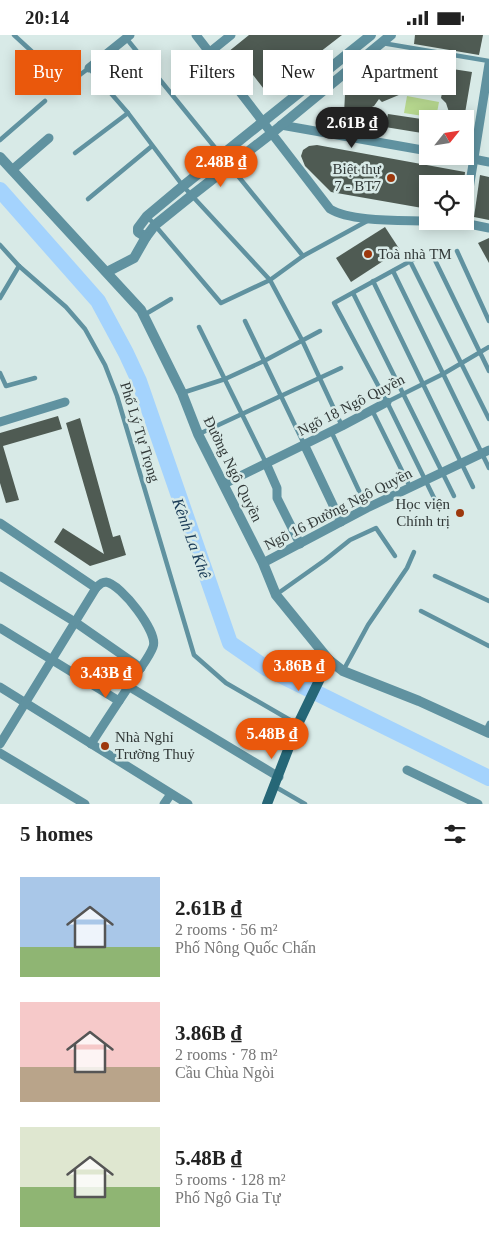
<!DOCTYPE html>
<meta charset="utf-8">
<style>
:root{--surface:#fff;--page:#f2f2f2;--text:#222;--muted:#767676;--accent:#ea580c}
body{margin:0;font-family:"Times New Roman",serif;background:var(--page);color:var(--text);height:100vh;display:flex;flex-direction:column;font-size:19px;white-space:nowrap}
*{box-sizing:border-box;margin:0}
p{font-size:16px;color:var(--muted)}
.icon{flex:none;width:28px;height:28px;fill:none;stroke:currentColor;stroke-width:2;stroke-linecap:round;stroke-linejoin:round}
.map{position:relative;height:769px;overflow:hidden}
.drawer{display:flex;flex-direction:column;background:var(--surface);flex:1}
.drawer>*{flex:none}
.banner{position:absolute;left:15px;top:15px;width:460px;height:45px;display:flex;gap:10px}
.needle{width:32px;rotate:60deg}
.controls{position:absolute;left:419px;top:75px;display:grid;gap:10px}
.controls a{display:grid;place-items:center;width:55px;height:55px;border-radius:0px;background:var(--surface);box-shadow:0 2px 12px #0003;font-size:25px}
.price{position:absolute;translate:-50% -42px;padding:0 11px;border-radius:18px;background:var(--accent);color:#fff;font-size:16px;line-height:32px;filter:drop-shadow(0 1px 2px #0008)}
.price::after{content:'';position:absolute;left:50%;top:30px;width:15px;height:11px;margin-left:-8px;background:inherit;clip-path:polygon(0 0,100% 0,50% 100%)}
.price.current{background:#222;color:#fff}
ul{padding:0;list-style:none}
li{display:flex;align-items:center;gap:15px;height:125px;padding:0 20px}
li span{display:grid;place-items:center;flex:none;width:140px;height:100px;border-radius:0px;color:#555}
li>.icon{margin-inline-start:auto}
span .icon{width:60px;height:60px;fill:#fffc;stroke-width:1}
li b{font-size:21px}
h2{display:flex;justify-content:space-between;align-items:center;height:60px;padding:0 20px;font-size:21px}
.tag{padding:0 18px;border-radius:0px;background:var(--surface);box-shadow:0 2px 12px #0003;font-size:18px;line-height:45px}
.tag.current{background:var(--accent);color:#fff}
.status{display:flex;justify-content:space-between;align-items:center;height:35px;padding:0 25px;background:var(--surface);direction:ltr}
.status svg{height:14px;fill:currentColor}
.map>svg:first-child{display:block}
.green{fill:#b7d88f}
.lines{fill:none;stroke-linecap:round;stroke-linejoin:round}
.river{stroke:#a4d3fd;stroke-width:16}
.building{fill:#4f5b53}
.service{stroke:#6092a0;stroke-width:4.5}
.minor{stroke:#6092a0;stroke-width:9}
.tertiary{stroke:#6092a0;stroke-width:10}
.secondary{stroke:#266777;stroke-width:10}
.poi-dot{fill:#9d380d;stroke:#d8eae7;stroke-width:2}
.labels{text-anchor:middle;stroke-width:5;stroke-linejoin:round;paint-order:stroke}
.poi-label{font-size:15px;fill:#323938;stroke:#d8eae7;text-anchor:end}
.street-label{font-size:15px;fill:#323938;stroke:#d8eae7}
.water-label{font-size:16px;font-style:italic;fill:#173955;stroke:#d8eae7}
</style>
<div class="status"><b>20:14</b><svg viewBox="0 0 49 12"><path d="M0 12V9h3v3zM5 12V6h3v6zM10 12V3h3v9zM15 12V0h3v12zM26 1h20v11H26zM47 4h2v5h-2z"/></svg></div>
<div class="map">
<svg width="489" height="769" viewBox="0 0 489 769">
<rect width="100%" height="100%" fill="#d8eae7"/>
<!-- green -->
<polygon class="green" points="407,61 439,67 436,83 404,78"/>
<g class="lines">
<!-- river -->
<polyline class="river" points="0,155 98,266 126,318 139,346 230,608 266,633 489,743"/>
</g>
<!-- building -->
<g class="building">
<polygon points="249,0 342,0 267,58 246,31 242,34 228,17"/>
<polygon points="415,0 483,0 479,20 414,9"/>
<polygon points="421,26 444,43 446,33 472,37 464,84 449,84 450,80 446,68 441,63 442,58 432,56 406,57 382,67 379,64 374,71 363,76 369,77 361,86 344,79 345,59 370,53 379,35 403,41"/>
<polygon points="388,79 428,85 428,99 385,92"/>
<polygon points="317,110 465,137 464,149 428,149 428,174 331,157 305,131 301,121 303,115 309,111"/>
<polygon points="480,140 489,142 489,185 474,182"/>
<polygon points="385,192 400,215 351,247 336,223"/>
<polygon points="489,203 489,228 478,208"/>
<polygon points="58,381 62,394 3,411 19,465 6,468 0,448 0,398"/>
<polygon points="80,383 113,502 120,500 126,520 90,531 54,507 63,493 104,519 66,388"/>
</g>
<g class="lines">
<!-- service -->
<g class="service">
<polyline points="14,0 64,46 69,48 89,33 128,78 183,151 270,245 302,305 342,391"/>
<polyline points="126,3 303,221"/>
<polyline points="382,8 489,26"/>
<polyline points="0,105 45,66"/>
<polyline points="75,118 128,78"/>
<polyline points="88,164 152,111"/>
<polyline points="147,181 221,268 270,245 303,221 369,185"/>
<polyline points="0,210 19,231 66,272 85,294 105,330 117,361 194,620 226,648 297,689"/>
<polyline points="457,216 489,286"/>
<polyline points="433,221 489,336"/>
<polyline points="416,223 334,268 387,367 437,469"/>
<polyline points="410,226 489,384"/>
<polyline points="393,236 489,433"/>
<polyline points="373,246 473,452"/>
<polyline points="353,258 454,461"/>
<polyline points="0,263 19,231"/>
<polyline points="144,280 171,264"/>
<polyline points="245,286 304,409"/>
<polyline points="199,292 266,428"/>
<polyline points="0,338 6,351 35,343"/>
<polyline points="182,358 225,344 264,326 320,296"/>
<polyline points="387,367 443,339 489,312"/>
<polyline points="372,375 410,452"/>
<polyline points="331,396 367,473"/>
<polyline points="199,399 341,333"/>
<polyline points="435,541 489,566"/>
<polyline points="277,559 325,525 350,505 376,493 395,521"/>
<polyline points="421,576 489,611"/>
<polyline points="343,636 368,590 407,533 414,517"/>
<polyline points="485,696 489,688"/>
<polyline points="274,751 305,769"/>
</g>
<!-- minor -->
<g class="minor">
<path d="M196 0 330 174C351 187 401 185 428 186"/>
<polyline points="210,17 231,0"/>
<polyline points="89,33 130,0"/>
<polyline points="281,90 428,116"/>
<polyline points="458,121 489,127"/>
<polyline points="12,135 49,103"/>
<polyline points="465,179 489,29"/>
<polyline points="436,186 464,188 489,193"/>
<polyline points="0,387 65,367"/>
<polyline points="304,409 341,487"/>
<polyline points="266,428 277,453 277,463 300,509"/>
<polyline points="224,449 342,391 387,367"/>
<polyline points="0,488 96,553"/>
<polyline points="263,528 367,473 489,415"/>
<polyline points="0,541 75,587 141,633"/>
<polyline points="0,593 119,666"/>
<polyline points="128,651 279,742"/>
<polyline points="0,652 188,769"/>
<path d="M0 709 96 553C99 550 101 547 106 547 121 549 159 598 153 612 149 623 139 634 133 645 119 666 105 687 91 709"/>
<polyline points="0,718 85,769"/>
<polyline points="407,735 478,769"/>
<polyline points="164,769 171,759"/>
</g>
<!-- tertiary -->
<g class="tertiary">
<polyline points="371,0 183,151 147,181 138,193 138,197 146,202 155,190 191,161 272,98 391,0"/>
<polyline points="0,122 141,275 182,358 198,399 263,528 276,560 329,625 343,636 419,666 489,698"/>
<polyline points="107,237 134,223 146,202"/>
</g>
<!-- secondary -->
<polyline class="secondary" points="267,769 298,689 329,625"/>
</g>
<!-- markers -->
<g class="poi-dot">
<circle cx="391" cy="143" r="5"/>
<circle cx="368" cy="219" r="5"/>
<circle cx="460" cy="478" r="5"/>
<circle cx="105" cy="711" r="5"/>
</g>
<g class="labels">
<!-- poi labels -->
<g class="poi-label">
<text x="381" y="139">Biệt thự<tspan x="381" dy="17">7 - BT7</tspan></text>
<text x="378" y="224" text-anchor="start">Toà nhà TM</text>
<text x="450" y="474">Học viện<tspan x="450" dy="17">Chính trị</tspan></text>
<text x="115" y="707" text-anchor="start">Nhà Nghỉ<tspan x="115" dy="17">Trường Thuỷ</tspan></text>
</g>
<!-- street labels -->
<g class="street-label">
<text transform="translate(351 370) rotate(-27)" y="5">Ngõ 18 Ngô Quyền</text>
<text transform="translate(140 397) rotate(73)" y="5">Phố Lý Tự Trọng</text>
<text transform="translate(233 434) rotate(64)" y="5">Đường Ngô Quyền</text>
<text transform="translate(338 474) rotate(-27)" y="5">Ngõ 16 Đường Ngô Quyền</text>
</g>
<!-- water labels -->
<g class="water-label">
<text transform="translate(192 503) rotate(70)" y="6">Kênh La Khê</text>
</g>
</g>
</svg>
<div class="controls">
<a><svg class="needle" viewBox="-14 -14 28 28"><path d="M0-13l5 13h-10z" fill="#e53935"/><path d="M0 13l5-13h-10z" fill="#767676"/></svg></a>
<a><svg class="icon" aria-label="locate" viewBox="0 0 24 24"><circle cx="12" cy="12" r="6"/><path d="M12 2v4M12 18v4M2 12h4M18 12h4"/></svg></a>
</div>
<b class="price current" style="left:352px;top:114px">2.61B ₫</b>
<b class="price" style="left:221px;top:153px">2.48B ₫</b>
<b class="price" style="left:299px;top:657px">3.86B ₫</b>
<b class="price" style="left:106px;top:664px">3.43B ₫</b>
<b class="price" style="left:272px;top:725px">5.48B ₫</b>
<div class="banner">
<a class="tag current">Buy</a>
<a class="tag">Rent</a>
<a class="tag">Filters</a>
<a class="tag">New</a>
<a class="tag">Apartment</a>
</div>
</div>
<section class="drawer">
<h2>5 homes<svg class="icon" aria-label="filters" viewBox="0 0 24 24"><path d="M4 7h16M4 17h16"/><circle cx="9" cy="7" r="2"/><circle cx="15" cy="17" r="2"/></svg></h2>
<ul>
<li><span style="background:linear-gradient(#a9c7e8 70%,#8fb573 0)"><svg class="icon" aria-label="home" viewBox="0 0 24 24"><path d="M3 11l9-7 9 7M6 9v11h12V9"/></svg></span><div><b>2.61B ₫</b><p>2 rooms · 56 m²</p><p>Phố Nông Quốc Chấn</p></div></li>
<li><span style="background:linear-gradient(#f6c9c9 65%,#b9a48a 0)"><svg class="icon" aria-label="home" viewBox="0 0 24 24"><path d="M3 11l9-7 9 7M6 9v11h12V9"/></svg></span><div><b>3.86B ₫</b><p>2 rooms · 78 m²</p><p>Cầu Chùa Ngòi</p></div></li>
<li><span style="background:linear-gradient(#dfe7d0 60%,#8fb573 0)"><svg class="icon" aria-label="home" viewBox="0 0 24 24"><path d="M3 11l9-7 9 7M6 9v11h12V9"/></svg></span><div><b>5.48B ₫</b><p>5 rooms · 128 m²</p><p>Phố Ngô Gia Tự</p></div></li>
</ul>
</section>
